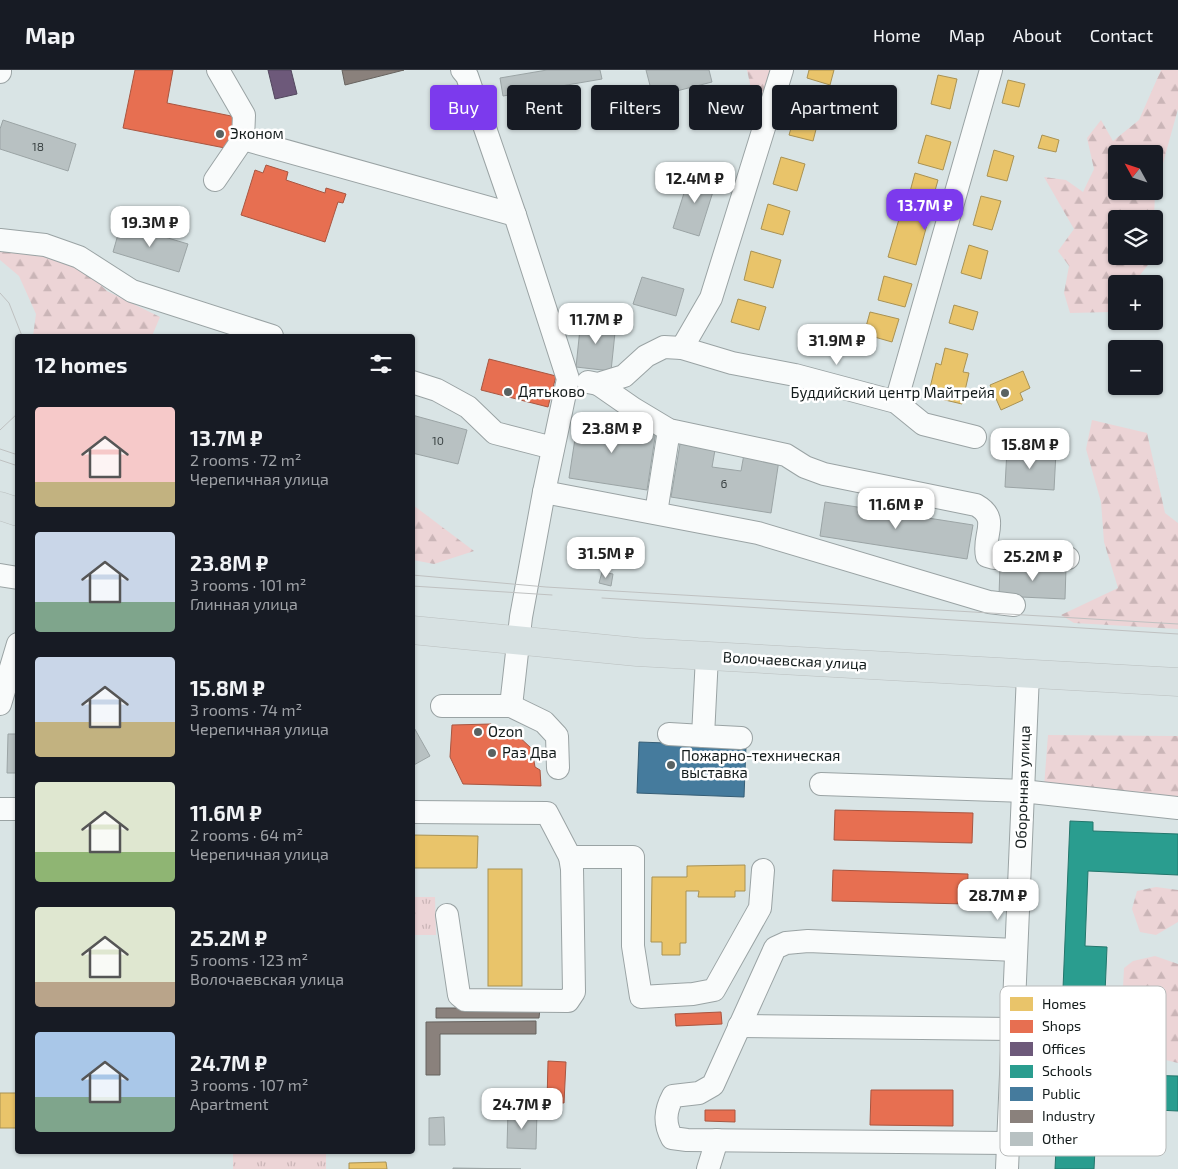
<!DOCTYPE html>
<meta charset="utf-8">
<style>
:root{--surface:#171b24;--page:#20242c;--text:#f1f3f6;--muted:#9ea1a6;--line:#363941;--accent:#7c3aed}
body{margin:0;font-family:"Exo 2",sans-serif;background:var(--page);color:var(--text);height:100vh;display:flex;flex-direction:column;font-size:19px;white-space:nowrap}
*{box-sizing:border-box;margin:0}
p{font-size:16px;color:var(--muted)}
.icon{flex:none;width:28px;height:28px;fill:none;stroke:currentColor;stroke-width:2;stroke-linecap:round;stroke-linejoin:round}
.map{position:relative;flex:1;overflow:hidden}
.drawer{position:absolute;left:15px;top:264px;width:400px;height:820px;display:flex;flex-direction:column;background:var(--surface);border-radius:5px;box-shadow:0 1px 4px #0004}
.drawer>*{flex:none}
.guide{position:absolute;left:430px;top:15px;width:475px;height:45px;display:flex;gap:10px}
.needle{width:32px;rotate:310deg}
.fabs{position:absolute;left:1108px;top:75px;display:grid;gap:10px}
.fabs a{display:grid;place-items:center;width:55px;height:55px;border-radius:5px;background:var(--surface);box-shadow:0 1px 4px #0004;font-size:25px}
.price{position:absolute;translate:-50% -42px;padding:0 11px;border-radius:10px;background:#fff;color:#222;font-size:16px;line-height:32px;filter:drop-shadow(0 1px 2px #0008)}
.price::after{content:'';position:absolute;left:50%;top:30px;width:15px;height:11px;margin-left:-8px;background:inherit;clip-path:polygon(0 0,100% 0,50% 100%)}
.price.on{background:var(--accent);color:#fff}
ul{padding:0;list-style:none}
li{display:flex;align-items:center;gap:15px;height:125px;padding:0 20px}
li span{display:grid;place-items:center;flex:none;width:140px;height:100px;border-radius:5px;color:#555}
li>.icon{margin-inline-start:auto}
span .icon{width:60px;height:60px;fill:#fffc;stroke-width:1}
li b{font-size:21px}
h2{display:flex;justify-content:space-between;align-items:center;height:60px;padding:0 20px;font-size:21px}
.chip{padding:0 18px;border-radius:5px;background:var(--surface);box-shadow:0 1px 4px #0004;font-size:18px;line-height:45px}
.chip.on{background:var(--accent);color:#fff}
header{display:flex;align-items:center;gap:30px;box-sizing:border-box;height:70px;padding:0 25px;background:var(--surface);border-bottom:1px solid var(--line)}
header strong{font-size:24px}
nav{display:flex;gap:28px;margin-inline-start:auto;font-size:18px}
.map>svg:first-child{display:block}
.forest{fill:url(#forest-firs);fill-rule:evenodd}
.park{fill:url(#park-tufts)}
.homes{fill:#e9c46a;stroke:#a99253}
.shops{fill:#e76f51;stroke:#a85641}
.offices{fill:#6d597a;stroke:#52475e}
.schools{fill:#2a9d8f;stroke:#23766c}
.public{fill:#457b9d;stroke:#365e76}
.industry{fill:#8a817c;stroke:#67635f}
.building{fill:#b8c1c2;stroke:#9ba4a5}
.lines{fill:none;stroke-linecap:round;stroke-linejoin:round}
.minor-casing{stroke:#9aa3a4;stroke-width:24}
.major-casing{stroke:#babfbf;stroke-width:29}
.minor{stroke:#f9fbfb;stroke-width:22}
.major{stroke:#d7e1e2;stroke-width:28}
.tram{stroke:#bfc1c1;stroke-width:1}
.poi-dot{fill:#596262;stroke:#fff;stroke-width:2}
.labels{text-anchor:middle;stroke-width:5;stroke-linejoin:round;paint-order:stroke}
.number-label{font-size:12px;fill:#3d4546}
.poi-label{font-size:15px;fill:#141c1c;stroke:#fff;text-anchor:start}
.street-label{font-size:15px;fill:#141c1c;stroke:#fff}
.key{fill:#fff;stroke:#b8bbbb;stroke-width:1}
.key-label{font-size:14px;fill:#141c1c}
</style>
<header>
<strong>Map</strong>
<nav><a>Home</a><a>Map</a><a>About</a><a>Contact</a></nav>
</header>
<div class="map">
<svg width="1178" height="1099" viewBox="0 0 1178 1099">
<defs>
<pattern id="forest-firs" width="22" height="20" patternUnits="userSpaceOnUse" patternTransform="scale(1.25)"><rect width="22" height="20" fill="#ecd4d6"/><path d="M5 1l3.5 6h-7zM16 11l3.5 6h-7z" fill="#cab5b7"/></pattern>
<pattern id="park-tufts" width="24" height="20" patternUnits="userSpaceOnUse" patternTransform="scale(1.25)"><rect width="24" height="20" fill="#ecd4d6"/><path d="M3 7l-1-3M5 7V3M7 7l1-3M15 17l-1-3M17 17v-4M19 17l1-3" fill="none" stroke="#cab5b7"/></pattern>
</defs>
<rect width="100%" height="100%" fill="#d9e4e5"/>
<!-- forest -->
<g class="forest">
<polygon points="747,0 777,0 766,41 755,37"/>
<path d="M1161 0H1178V39L1155 122 1154 151V149H1116V186H1152L1151 191 1133 214H1116V235L1111 242 1070 243 1064 223 1069 196 1058 181 1074 159 1044 107 1066 110 1083 122 1094 99 1087 68 1101 50 1113 71 1139 50ZM1116 84H1154V121H1116Z"/>
<polygon points="0,167 77,192 107,221 160,247 152,266 33,266 36,244 19,206 0,190"/>
<polygon points="1092,350 1147,363 1165,443 1178,453 1178,559 1074,553 1061,545 1118,518 1104,472 1101,432 1086,379"/>
<polygon points="413,435 474,481 434,494 413,490"/>
<polygon points="1048,665 1178,666 1178,727 1044,717"/>
<polygon points="1156,817 1178,820 1178,852 1156,865 1140,862 1132,839 1137,821"/>
<polygon points="1155,886 1178,894 1178,993 1120,979 1124,898 1133,891"/>
</g>
<!-- park -->
<g class="park">
<polygon points="413,827 435,827 436,865 413,865"/>
<rect x="233" y="1081" width="93" height="18"/>
</g>
<!-- homes -->
<g class="homes">
<polygon points="809,0 834,0 830,15 807,8"/>
<polygon points="938,5 957,9 950,39 931,34"/>
<polygon points="1008,10 1025,14 1019,37 1002,33"/>
<polygon points="879,34 894,39 889,57 874,53"/>
<polygon points="797,38 820,44 813,71 789,65"/>
<polygon points="926,65 951,72 943,100 918,93"/>
<polygon points="1042,65 1059,70 1056,82 1038,78"/>
<polygon points="994,80 1014,86 1007,111 987,106"/>
<polygon points="781,87 805,94 797,121 773,114"/>
<polygon points="915,103 938,110 931,135 908,129"/>
<polygon points="981,126 1001,131 992,160 973,155"/>
<polygon points="904,132 931,140 916,195 888,187"/>
<polygon points="768,134 790,141 783,165 761,159"/>
<polygon points="969,175 988,181 981,209 961,203"/>
<polygon points="751,181 781,190 773,218 744,210"/>
<polygon points="884,206 912,214 905,237 878,230"/>
<polygon points="738,229 766,237 759,260 731,252"/>
<polygon points="954,235 978,242 973,260 949,253"/>
<polygon points="870,242 899,249 892,272 864,264"/>
<polygon points="945,278 968,284 963,302 969,303 962,334 928,326 936,293 941,295"/>
<polygon points="1023,301 1030,318 1020,323 1023,330 1001,340 990,315"/>
<polygon points="412,765 478,766 477,798 412,798"/>
<polygon points="745,795 745,821 735,821 735,827 698,827 699,821 686,821 686,873 680,873 680,885 662,885 662,872 651,872 652,807 687,807 687,796"/>
<rect x="488" y="799" width="34" height="117"/>
<rect x="0" y="1023" width="18" height="35"/>
<polygon points="386,1092 387,1099 349,1099 349,1093"/>
</g>
<!-- shops -->
<g class="shops">
<polygon points="135,0 173,0 167,33 236,47 230,79 123,58"/>
<polygon points="266,95 288,102 286,110 325,123 326,118 346,124 343,133 338,132 325,172 241,145 255,100 263,103"/>
<polygon points="489,289 556,306 548,337 481,320"/>
<polygon points="491,654 496,658 513,661 532,679 535,697 540,700 541,716 463,714 450,687 452,655"/>
<polygon points="835,740 973,743 972,773 834,770"/>
<polygon points="833,800 968,804 967,834 832,831"/>
<polygon points="721,942 722,954 676,956 675,944"/>
<polygon points="548,991 566,992 564,1033 547,1032"/>
<polygon points="871,1020 953,1020 953,1056 870,1055"/>
<polygon points="705,1040 735,1040 735,1052 705,1051"/>
</g>
<!-- offices -->
<polygon class="offices" points="268,0 291,0 297,24 275,29"/>
<!-- schools -->
<g class="schools">
<polygon points="1070,751 1093,752 1093,761 1178,764 1178,805 1088,801 1085,876 1107,877 1100,1039 1058,1038"/>
<polygon points="1137,1005 1178,1006 1178,1041 1135,1039"/>
<polygon points="1057,1059 1096,1060 1094,1099 1055,1099"/>
</g>
<!-- public -->
<polygon class="public" points="639,672 746,676 744,727 637,723"/>
<!-- industry -->
<g class="industry">
<polygon points="342,0 404,0 345,15"/>
<polygon points="436,938 540,938 539,948 436,948"/>
<polygon points="536,951 536,964 440,964 440,1005 426,1005 426,952"/>
</g>
<!-- building -->
<g class="building">
<polygon points="547,0 600,0 602,9 503,26 500,8"/>
<polygon points="646,0 709,0 712,12 653,27"/>
<polygon points="3,50 76,74 68,101 0,79 0,59"/>
<polygon points="691,101 717,109 699,166 673,158"/>
<polygon points="121,154 188,174 179,202 113,182"/>
<polygon points="642,207 684,219 676,246 633,234"/>
<polygon points="581,249 616,253 611,301 576,297"/>
<polygon points="412,345 467,360 458,394 412,383"/>
<polygon points="578,349 656,361 647,420 569,408"/>
<polygon points="680,374 715,380 712,397 741,401 744,384 779,390 771,443 671,427"/>
<polygon points="1007,379 1056,382 1054,420 1005,417"/>
<polygon points="825,432 973,455 967,489 820,466"/>
<polygon points="1000,495 1066,498 1065,529 999,526"/>
<polygon points="602,502 613,504 611,516 599,513"/>
<polygon points="412,654 430,686 412,696"/>
<polygon points="8,664 18,664 18,703 7,703"/>
<polygon points="508,1040 537,1041 536,1079 507,1078"/>
<polygon points="444,1047 445,1075 429,1075 429,1048"/>
<polygon points="453,1098 521,1099 453,1099"/>
</g>
<g class="lines">
<defs>
<g id="minor">
<polyline points="462,0 467,6 515,145 568,309 544,422 521,547 511,636"/>
<polyline points="0,2 0,0"/>
<polyline points="243,69 515,145"/>
<polyline points="215,110 243,69 244,45 218,0"/>
<polyline points="0,170 45,175 79,187 132,221 272,266"/>
<polyline points="682,278 732,293 795,305 896,332 923,354 975,367"/>
<polyline points="412,312 437,320 468,337 495,363 553,378"/>
<polyline points="588,312 598,314 624,306 646,286 664,277 682,278 711,228 782,0"/>
<path d="M598 314 634 339 669 360 786 385 805 397 824 404 976 435C1001 449 982 465 987 486L994 488H1068"/>
<polyline points="896,332 991,0"/>
<polyline points="544,422 758,463 989,532 1014,535"/>
<polyline points="656,443 669,360"/>
<polyline points="0,505 18,508"/>
<polyline points="707,586 703,666 741,668"/>
<polyline points="0,634 18,574"/>
<polyline points="442,636 511,636 544,652 557,666 558,698"/>
<polyline points="669,664 703,666"/>
<polyline points="821,714 1022,721 1178,738"/>
<polyline points="0,739 18,739"/>
<polyline points="412,742 547,743 570,787 572,799 574,922 568,931 465,930 459,925 447,845"/>
<polyline points="570,787 633,787 633,876 641,927 693,924 714,920 760,838 763,800"/>
<polyline points="739,956 1013,959"/>
<path d="M1008 1073 687 1070 672 1068C664 1053 665 1041 673 1026L699 1023 713 1015 775 878 786 873 808 871 1016 880"/>
<polyline points="708,1099 717,1070"/>
<polyline points="1007,1099 1028,604"/>
</g>
<g id="major">
<polyline points="0,436 18,442"/>
<polyline points="412,560 637,582 1178,612"/>
</g>
</defs>
<!-- minor casing -->
<use href="#minor" class="minor-casing"/>
<!-- major casing -->
<use href="#major" class="major-casing"/>
<!-- minor -->
<use href="#minor" class="minor"/>
<!-- major -->
<use href="#major" class="major"/>
<!-- tram -->
<g class="tram">
<polyline points="0,223 9,233 22,266"/>
<polyline points="0,360 18,343"/>
<polyline points="0,379 18,385"/>
<polyline points="0,390 18,396"/>
<polyline points="412,505 546,517 1178,554"/>
<polyline points="412,516 552,525"/>
<polyline points="602,528 1178,564"/>
</g>
</g>
<!-- markers -->
<g class="poi-dot">
<circle cx="220" cy="64" r="5"/>
<circle cx="508" cy="322" r="5"/>
<circle cx="1005" cy="323" r="5"/>
<circle cx="478" cy="662" r="5"/>
<circle cx="492" cy="683" r="5"/>
<circle cx="671" cy="695" r="5"/>
</g>
<g class="labels">
<!-- number labels -->
<g class="number-label">
<text x="38" y="81">18</text>
<text x="438" y="375">10</text>
<text x="724" y="418">6</text>
</g>
<!-- poi labels -->
<g class="poi-label">
<text x="230" y="69">Эконом</text>
<text x="518" y="327">Дятьково</text>
<text x="995" y="328" text-anchor="end">Буддийский центр Майтрейя</text>
<text x="488" y="667">Ozon</text>
<text x="502" y="688">Раз Два</text>
<text x="681" y="691">Пожарно-техническая<tspan x="681" dy="17">выставка</tspan></text>
</g>
<!-- street labels -->
<g class="street-label">
<text transform="translate(795 591) rotate(3)" y="5">Волочаевская улица</text>
<text transform="translate(1023 717) rotate(-88)" y="5">Оборонная улица</text>
</g>
</g>
<!-- legend -->
<rect x="1000" y="916" width="166" height="170" rx="8" class="key"/>
<rect x="1010" y="927" width="23" height="14" fill="#e9c46a"/>
<rect x="1010" y="950" width="23" height="13" fill="#e76f51"/>
<rect x="1010" y="972" width="23" height="14" fill="#6d597a"/>
<rect x="1010" y="995" width="23" height="13" fill="#2a9d8f"/>
<rect x="1010" y="1017" width="23" height="14" fill="#457b9d"/>
<rect x="1010" y="1040" width="23" height="13" fill="#8a817c"/>
<rect x="1010" y="1062" width="23" height="14" fill="#b8c1c2"/>
<g class="key-label">
<text x="1042" y="939">Homes</text>
<text x="1042" y="961">Shops</text>
<text x="1042" y="984">Offices</text>
<text x="1042" y="1006">Schools</text>
<text x="1042" y="1029">Public</text>
<text x="1042" y="1051">Industry</text>
<text x="1042" y="1074">Other</text>
</g>
</svg>
<div class="fabs">
<a><svg class="needle" viewBox="-14 -14 28 28"><path d="M0-13l5 13h-10z" fill="#e53935"/><path d="M0 13l5-13h-10z" fill="#9ea1a6"/></svg></a>
<a><svg class="icon" aria-label="layers" viewBox="0 0 24 24"><path d="M12 4l9 5-9 5-9-5zM3 14l9 5 9-5"/></svg></a>
<a>+</a>
<a>−</a>
</div>
<b class="price" style="left:695px;top:134px">12.4M ₽</b>
<b class="price on" style="left:925px;top:161px">13.7M ₽</b>
<b class="price" style="left:150px;top:178px">19.3M ₽</b>
<b class="price" style="left:596px;top:275px">11.7M ₽</b>
<b class="price" style="left:837px;top:296px">31.9M ₽</b>
<b class="price" style="left:612px;top:384px">23.8M ₽</b>
<b class="price" style="left:1030px;top:400px">15.8M ₽</b>
<b class="price" style="left:896px;top:460px">11.6M ₽</b>
<b class="price" style="left:606px;top:509px">31.5M ₽</b>
<b class="price" style="left:1033px;top:512px">25.2M ₽</b>
<b class="price" style="left:998px;top:851px">28.7M ₽</b>
<b class="price" style="left:522px;top:1060px">24.7M ₽</b>
<div class="guide">
<a class="chip on">Buy</a>
<a class="chip">Rent</a>
<a class="chip">Filters</a>
<a class="chip">New</a>
<a class="chip">Apartment</a>
</div>
<section class="drawer">
<h2>12 homes<svg class="icon" aria-label="filters" viewBox="0 0 24 24"><path d="M4 7h16M4 17h16"/><circle cx="9" cy="7" r="2"/><circle cx="15" cy="17" r="2"/></svg></h2>
<ul>
<li><span style="background:linear-gradient(#f6c9c9 75%,#c2b280 0)"><svg class="icon" aria-label="home" viewBox="0 0 24 24"><path d="M3 11l9-7 9 7M6 9v11h12V9"/></svg></span><div><b>13.7M ₽</b><p>2 rooms · 72 m²</p><p>Черепичная улица</p></div></li>
<li><span style="background:linear-gradient(#c9d6e8 70%,#7fa58c 0)"><svg class="icon" aria-label="home" viewBox="0 0 24 24"><path d="M3 11l9-7 9 7M6 9v11h12V9"/></svg></span><div><b>23.8M ₽</b><p>3 rooms · 101 m²</p><p>Глинная улица</p></div></li>
<li><span style="background:linear-gradient(#c9d6e8 65%,#c2b280 0)"><svg class="icon" aria-label="home" viewBox="0 0 24 24"><path d="M3 11l9-7 9 7M6 9v11h12V9"/></svg></span><div><b>15.8M ₽</b><p>3 rooms · 74 m²</p><p>Черепичная улица</p></div></li>
<li><span style="background:linear-gradient(#dfe7d0 70%,#8fb573 0)"><svg class="icon" aria-label="home" viewBox="0 0 24 24"><path d="M3 11l9-7 9 7M6 9v11h12V9"/></svg></span><div><b>11.6M ₽</b><p>2 rooms · 64 m²</p><p>Черепичная улица</p></div></li>
<li><span style="background:linear-gradient(#dfe7d0 75%,#b9a48a 0)"><svg class="icon" aria-label="home" viewBox="0 0 24 24"><path d="M3 11l9-7 9 7M6 9v11h12V9"/></svg></span><div><b>25.2M ₽</b><p>5 rooms · 123 m²</p><p>Волочаевская улица</p></div></li>
<li><span style="background:linear-gradient(#a9c7e8 65%,#7fa58c 0)"><svg class="icon" aria-label="home" viewBox="0 0 24 24"><path d="M3 11l9-7 9 7M6 9v11h12V9"/></svg></span><div><b>24.7M ₽</b><p>3 rooms · 107 m²</p><p>Apartment</p></div></li>
</ul>
</section>
</div>
